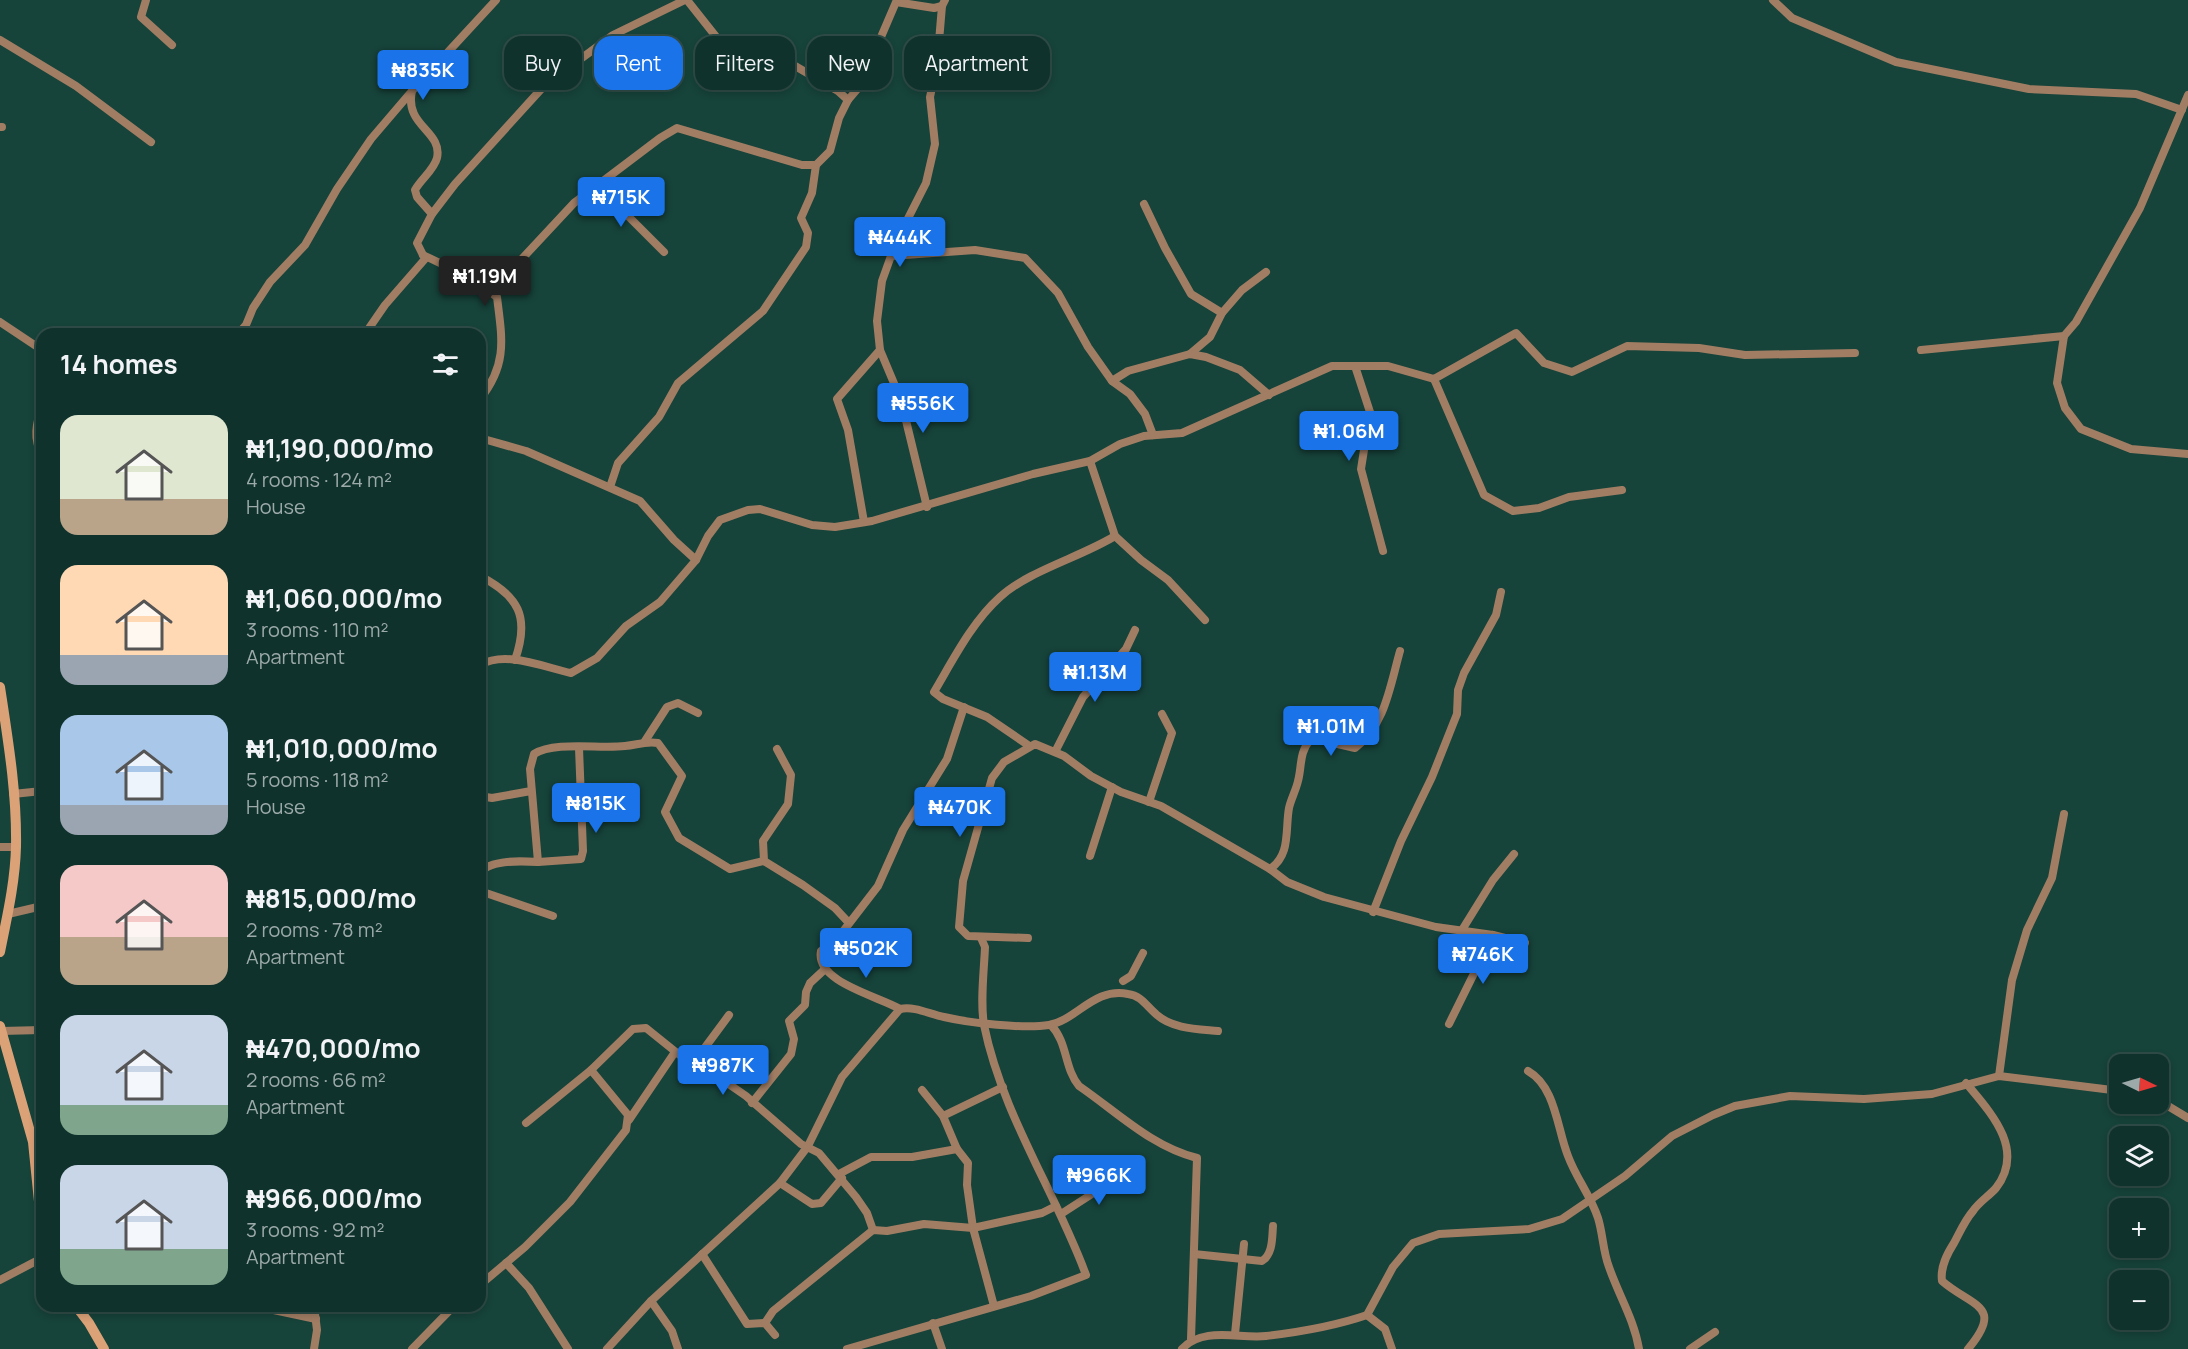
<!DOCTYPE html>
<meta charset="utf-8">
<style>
:root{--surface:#10322c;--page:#193a34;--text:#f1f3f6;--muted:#9caaa9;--line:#304d48;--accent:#1a73e8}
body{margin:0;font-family:Manrope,sans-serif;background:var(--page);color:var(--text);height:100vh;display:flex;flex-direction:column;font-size:22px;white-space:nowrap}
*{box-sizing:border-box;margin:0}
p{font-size:20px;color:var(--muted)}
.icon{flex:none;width:33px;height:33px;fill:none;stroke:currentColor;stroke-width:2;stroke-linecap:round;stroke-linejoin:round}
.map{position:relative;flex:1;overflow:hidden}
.panel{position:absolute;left:36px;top:328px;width:450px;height:984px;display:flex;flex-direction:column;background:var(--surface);border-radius:18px;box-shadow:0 3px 9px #0003,0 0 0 2px var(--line)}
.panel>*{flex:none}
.guide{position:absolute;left:504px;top:36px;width:570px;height:54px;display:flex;gap:12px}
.needle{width:39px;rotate:95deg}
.tools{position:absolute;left:2109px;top:1054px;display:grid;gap:12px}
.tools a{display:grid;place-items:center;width:60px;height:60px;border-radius:12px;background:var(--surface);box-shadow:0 3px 9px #0003,0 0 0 2px var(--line);font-size:30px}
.price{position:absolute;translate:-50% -51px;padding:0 14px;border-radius:6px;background:var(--accent);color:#fff;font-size:20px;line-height:39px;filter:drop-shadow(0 2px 3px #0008)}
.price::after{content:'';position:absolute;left:50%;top:36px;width:18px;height:14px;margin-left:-9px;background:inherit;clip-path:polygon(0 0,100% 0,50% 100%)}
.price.on{background:#222;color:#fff}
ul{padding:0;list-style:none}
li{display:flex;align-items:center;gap:18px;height:150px;padding:0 24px}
li span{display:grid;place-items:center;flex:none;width:168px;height:120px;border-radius:18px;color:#555}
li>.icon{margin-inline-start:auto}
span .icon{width:72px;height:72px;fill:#fffc;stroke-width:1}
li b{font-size:26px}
h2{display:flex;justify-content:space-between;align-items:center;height:72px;padding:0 24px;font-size:26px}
.chip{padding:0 21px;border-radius:18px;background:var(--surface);box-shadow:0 3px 9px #0003,0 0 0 2px var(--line);font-size:21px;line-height:54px}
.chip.on{background:var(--accent);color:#fff}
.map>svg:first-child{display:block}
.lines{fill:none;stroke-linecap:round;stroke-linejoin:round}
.street{stroke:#a17d63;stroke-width:8}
.secondary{stroke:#dba177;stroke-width:10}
</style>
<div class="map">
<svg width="2188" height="1349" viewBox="0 0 2188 1349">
<rect width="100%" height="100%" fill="#16433a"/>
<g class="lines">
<!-- street -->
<g class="street">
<polyline points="146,0 141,17 172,45"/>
<polyline points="687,0 725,48 790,63 838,91 848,100"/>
<polyline points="1773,0 1792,18 1896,62 2029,89 2136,94 2182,110"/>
<polyline points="0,40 76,86 151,142"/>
<polyline points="2188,95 2140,208 2076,322 2064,336 2057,383 2065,408 2081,429 2131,449 2188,454"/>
<polyline points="0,127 2,127"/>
<polyline points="597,185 664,252"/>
<polyline points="1144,204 1165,248 1191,294 1222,313"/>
<path d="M432 214 417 197 415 190C421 179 434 170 437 158 443 131 404 126 412 91L496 0"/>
<path d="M423 255 471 278 497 297C502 338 508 364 480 399"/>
<polyline points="891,256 975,250 1025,258 1058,293 1088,347 1112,381 1130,394 1145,414 1153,435"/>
<polyline points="491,292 574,203 660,138 677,128 802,165 816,165 830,151 839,118 848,100 860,86 896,2 934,8 942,6 945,0"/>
<polyline points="0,322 42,350"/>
<polyline points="238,334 246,325 253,308 270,282 305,245 337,189 371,139 412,91"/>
<polyline points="365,334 385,305 425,259 417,243 432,214 455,184 544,86 613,35 685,0"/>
<polyline points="880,350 901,400 927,507"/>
<polyline points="1921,350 2064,336"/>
<polyline points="1190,354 1210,337 1222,313 1242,290 1266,272"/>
<polyline points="1355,366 1370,412 1361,469 1383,551"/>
<polyline points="1434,379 1484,495 1513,511 1539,508 1569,497 1622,490"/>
<polyline points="1112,381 1128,371 1190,354 1206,357 1240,370 1269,395"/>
<path d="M42 408C36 422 33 441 42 453"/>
<polyline points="480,438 526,451 640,501 674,540 696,560"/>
<polyline points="1090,461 1115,536 1141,560 1168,580 1205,620"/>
<polyline points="610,487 618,463 659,417 678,383 763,311 806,247 808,233 801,218 812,193 816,165"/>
<polyline points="864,522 848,430 837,399 880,350 877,321 882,281 896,242 926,183 935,144 930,97 937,65 942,6"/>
<path d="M480 576C519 596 530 617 515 660"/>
<path d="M480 665C506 650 543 667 571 673L597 658 626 626 660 602 696 560 708 536 720 520 748 510 760 509 812 525 835 527 872 521 1033 474 1090 461 1120 444 1144 436 1182 433 1332 366H1388L1434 379 1516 333 1544 363 1572 372 1627 346 1699 348 1745 355 1855 353"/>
<polyline points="645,741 667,707 678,703 698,713"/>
<path d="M1028 745 987 717 943 699 934 692C953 660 972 622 1000 597 1028 571 1081 557 1115 536"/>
<polyline points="777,749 791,775 788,804 763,841 764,861 803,885 835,908 849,923"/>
<polyline points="1055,752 1083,697 1126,649 1135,630"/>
<polyline points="13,794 42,791"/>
<polyline points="480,796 492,798 531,791"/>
<polyline points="1149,802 1172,733 1162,714"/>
<polyline points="0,847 16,847"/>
<polyline points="1090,856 1112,787"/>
<polyline points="538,862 581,859 583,851 579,748"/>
<path d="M1270 869C1291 855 1285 830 1289 808 1291 799 1296 790 1298 781 1302 766 1299 753 1310 740L1316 739 1355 748C1385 726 1390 686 1400 651"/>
<path d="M480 873C490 859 523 861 538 862L530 769 534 754C555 741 599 749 625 746 637 745 645 741 658 743L682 776 665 812 679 838 730 869 764 861"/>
<polyline points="480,891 553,916"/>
<polyline points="1373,912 1401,841 1432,777 1457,714 1458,690 1464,673 1496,615 1501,592"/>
<polyline points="8,914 42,906"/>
<polyline points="1462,930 1493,880 1514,854"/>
<polyline points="1028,938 968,936 959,927 963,881 992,778 1004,762 1035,744 1064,756 1091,776 1121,792 1161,806 1270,869 1287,882 1324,897 1436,927 1493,935 1525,943"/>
<polyline points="1123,981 1131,976 1143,953"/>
<path d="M900 1009C878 996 815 982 821 951L841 934 878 886 903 830 947 759 964 707"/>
<polyline points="1449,1024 1493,935"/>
<path d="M1051 1025C1068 1043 1064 1068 1079 1086 1117 1112 1152 1147 1197 1158L1191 1339"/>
<polyline points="1,1031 42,1030"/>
<polyline points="692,1065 729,1015"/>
<path d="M1528 1071C1556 1087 1557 1129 1568 1156 1576 1178 1591 1196 1598 1218 1603 1234 1603 1252 1609 1267 1619 1296 1634 1319 1639 1349"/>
<polyline points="1999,1076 2012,980 2027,930 2052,878 2064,814"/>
<path d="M1966 1083C1990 1112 2026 1149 1996 1188 1989 1196 1979 1202 1973 1211 1965 1220 1960 1232 1954 1243 1947 1254 1940 1267 1942 1281 1972 1307 2005 1305 1968 1349"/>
<polyline points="922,1090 943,1116 957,1149 968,1163 967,1185 973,1228 994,1306"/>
<polyline points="2158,1100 2188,1118"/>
<polyline points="752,1103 791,1054 794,1039 789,1021 805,1005 806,992 810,983 824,970"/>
<polyline points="943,1116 1003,1087"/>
<polyline points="629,1120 675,1052"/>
<polyline points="526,1123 591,1070 633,1029 646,1028 692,1065 720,1078 746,1096 801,1144 819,1153 856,1197 867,1213 873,1230"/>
<polyline points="839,1174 871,1157 912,1157 957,1149"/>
<polyline points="780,1183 812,1204 821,1203 842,1178"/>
<polyline points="1061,1214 1095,1192 1114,1172"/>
<polyline points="702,1254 747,1324 765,1323 775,1335"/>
<path d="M1194 1254 1262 1261C1273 1254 1272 1238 1273 1226"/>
<polyline points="506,1263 529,1288 568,1349"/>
<polyline points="0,1280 42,1258"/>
<polyline points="480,1285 525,1247 570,1202 626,1130 628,1115 591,1070"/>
<polyline points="651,1301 672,1331 678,1349"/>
<polyline points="255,1306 316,1319"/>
<polyline points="1367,1315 1385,1329 1392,1349"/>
<polyline points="765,1323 773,1311 873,1230 887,1231 924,1224 973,1228 1042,1213 1056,1206"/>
<polyline points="933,1323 942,1349"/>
<polyline points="1235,1334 1244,1244"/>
<polyline points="314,1349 317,1330 314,1306"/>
<polyline points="412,1349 454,1306"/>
<path d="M607 1349 651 1301 780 1183 808 1146 842 1077 900 1009C915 1006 929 1014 944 1017 970 1023 1024 1029 1049 1025 1077 1020 1094 987 1128 994 1142 996 1146 1006 1157 1015 1173 1029 1198 1029 1218 1031"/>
<path d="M847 1349 1031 1296 1086 1275C1055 1191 1002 1114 984 1025 980 1001 984 972 985 947L981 938"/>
<path d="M1182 1349C1203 1326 1239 1339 1266 1336 1300 1332 1335 1326 1367 1315L1393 1267 1413 1243 1439 1234 1529 1229 1562 1219 1625 1176 1672 1136 1713 1115 1735 1106 1790 1096 1864 1099 1932 1094 1999 1076 2120 1091"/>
<polyline points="1690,1349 1715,1332"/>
</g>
<!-- secondary -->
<g class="secondary">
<path d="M0 687C8 740 17 793 16 847 15 883 7 917 0 952"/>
<polyline points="0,1026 33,1142 42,1231"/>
<polyline points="76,1306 89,1323 104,1349"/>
</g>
</g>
</svg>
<div class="tools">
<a><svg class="needle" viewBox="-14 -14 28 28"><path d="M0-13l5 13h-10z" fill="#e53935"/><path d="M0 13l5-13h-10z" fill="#9caaa9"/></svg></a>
<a><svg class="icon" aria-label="layers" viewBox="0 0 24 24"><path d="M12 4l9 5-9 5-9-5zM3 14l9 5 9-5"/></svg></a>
<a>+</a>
<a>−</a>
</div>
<b class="price" style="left:423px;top:101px">₦835K</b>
<b class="price" style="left:621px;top:228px">₦715K</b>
<b class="price" style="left:900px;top:268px">₦444K</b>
<b class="price on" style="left:485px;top:307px">₦1.19M</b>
<b class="price" style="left:923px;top:434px">₦556K</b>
<b class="price" style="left:1349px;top:462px">₦1.06M</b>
<b class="price" style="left:1095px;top:703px">₦1.13M</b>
<b class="price" style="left:1331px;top:757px">₦1.01M</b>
<b class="price" style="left:596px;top:834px">₦815K</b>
<b class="price" style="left:960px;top:838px">₦470K</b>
<b class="price" style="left:866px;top:979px">₦502K</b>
<b class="price" style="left:1483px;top:985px">₦746K</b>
<b class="price" style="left:723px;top:1096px">₦987K</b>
<b class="price" style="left:1099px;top:1206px">₦966K</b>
<div class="guide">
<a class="chip">Buy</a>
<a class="chip on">Rent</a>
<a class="chip">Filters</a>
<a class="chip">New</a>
<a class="chip">Apartment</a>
</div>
<section class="panel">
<h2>14 homes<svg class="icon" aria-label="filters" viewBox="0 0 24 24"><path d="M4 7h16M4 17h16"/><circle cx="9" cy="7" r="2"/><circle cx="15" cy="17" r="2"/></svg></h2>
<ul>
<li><span style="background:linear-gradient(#dfe7d0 70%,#b9a48a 0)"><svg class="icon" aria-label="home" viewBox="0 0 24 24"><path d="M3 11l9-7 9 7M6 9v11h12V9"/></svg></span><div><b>₦1,190,000/mo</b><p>4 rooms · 124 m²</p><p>House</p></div></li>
<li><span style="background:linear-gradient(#ffd9b3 75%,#9aa5b1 0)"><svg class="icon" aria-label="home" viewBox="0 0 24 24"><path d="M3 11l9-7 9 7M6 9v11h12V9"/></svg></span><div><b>₦1,060,000/mo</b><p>3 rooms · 110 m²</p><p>Apartment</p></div></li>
<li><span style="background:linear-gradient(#a9c7e8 75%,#9aa5b1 0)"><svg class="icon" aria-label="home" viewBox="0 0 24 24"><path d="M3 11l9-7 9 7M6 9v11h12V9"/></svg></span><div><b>₦1,010,000/mo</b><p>5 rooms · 118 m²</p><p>House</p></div></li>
<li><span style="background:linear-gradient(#f6c9c9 60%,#b9a48a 0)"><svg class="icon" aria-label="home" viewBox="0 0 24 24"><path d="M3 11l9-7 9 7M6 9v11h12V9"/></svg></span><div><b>₦815,000/mo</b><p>2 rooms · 78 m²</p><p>Apartment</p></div></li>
<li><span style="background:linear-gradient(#c9d6e8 75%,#7fa58c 0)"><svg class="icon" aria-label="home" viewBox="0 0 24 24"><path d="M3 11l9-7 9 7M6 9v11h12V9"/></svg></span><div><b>₦470,000/mo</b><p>2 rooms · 66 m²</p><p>Apartment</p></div></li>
<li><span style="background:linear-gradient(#c9d6e8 70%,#7fa58c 0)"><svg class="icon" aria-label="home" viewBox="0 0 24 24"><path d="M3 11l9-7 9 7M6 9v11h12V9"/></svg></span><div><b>₦966,000/mo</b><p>3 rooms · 92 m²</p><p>Apartment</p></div></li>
</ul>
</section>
</div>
